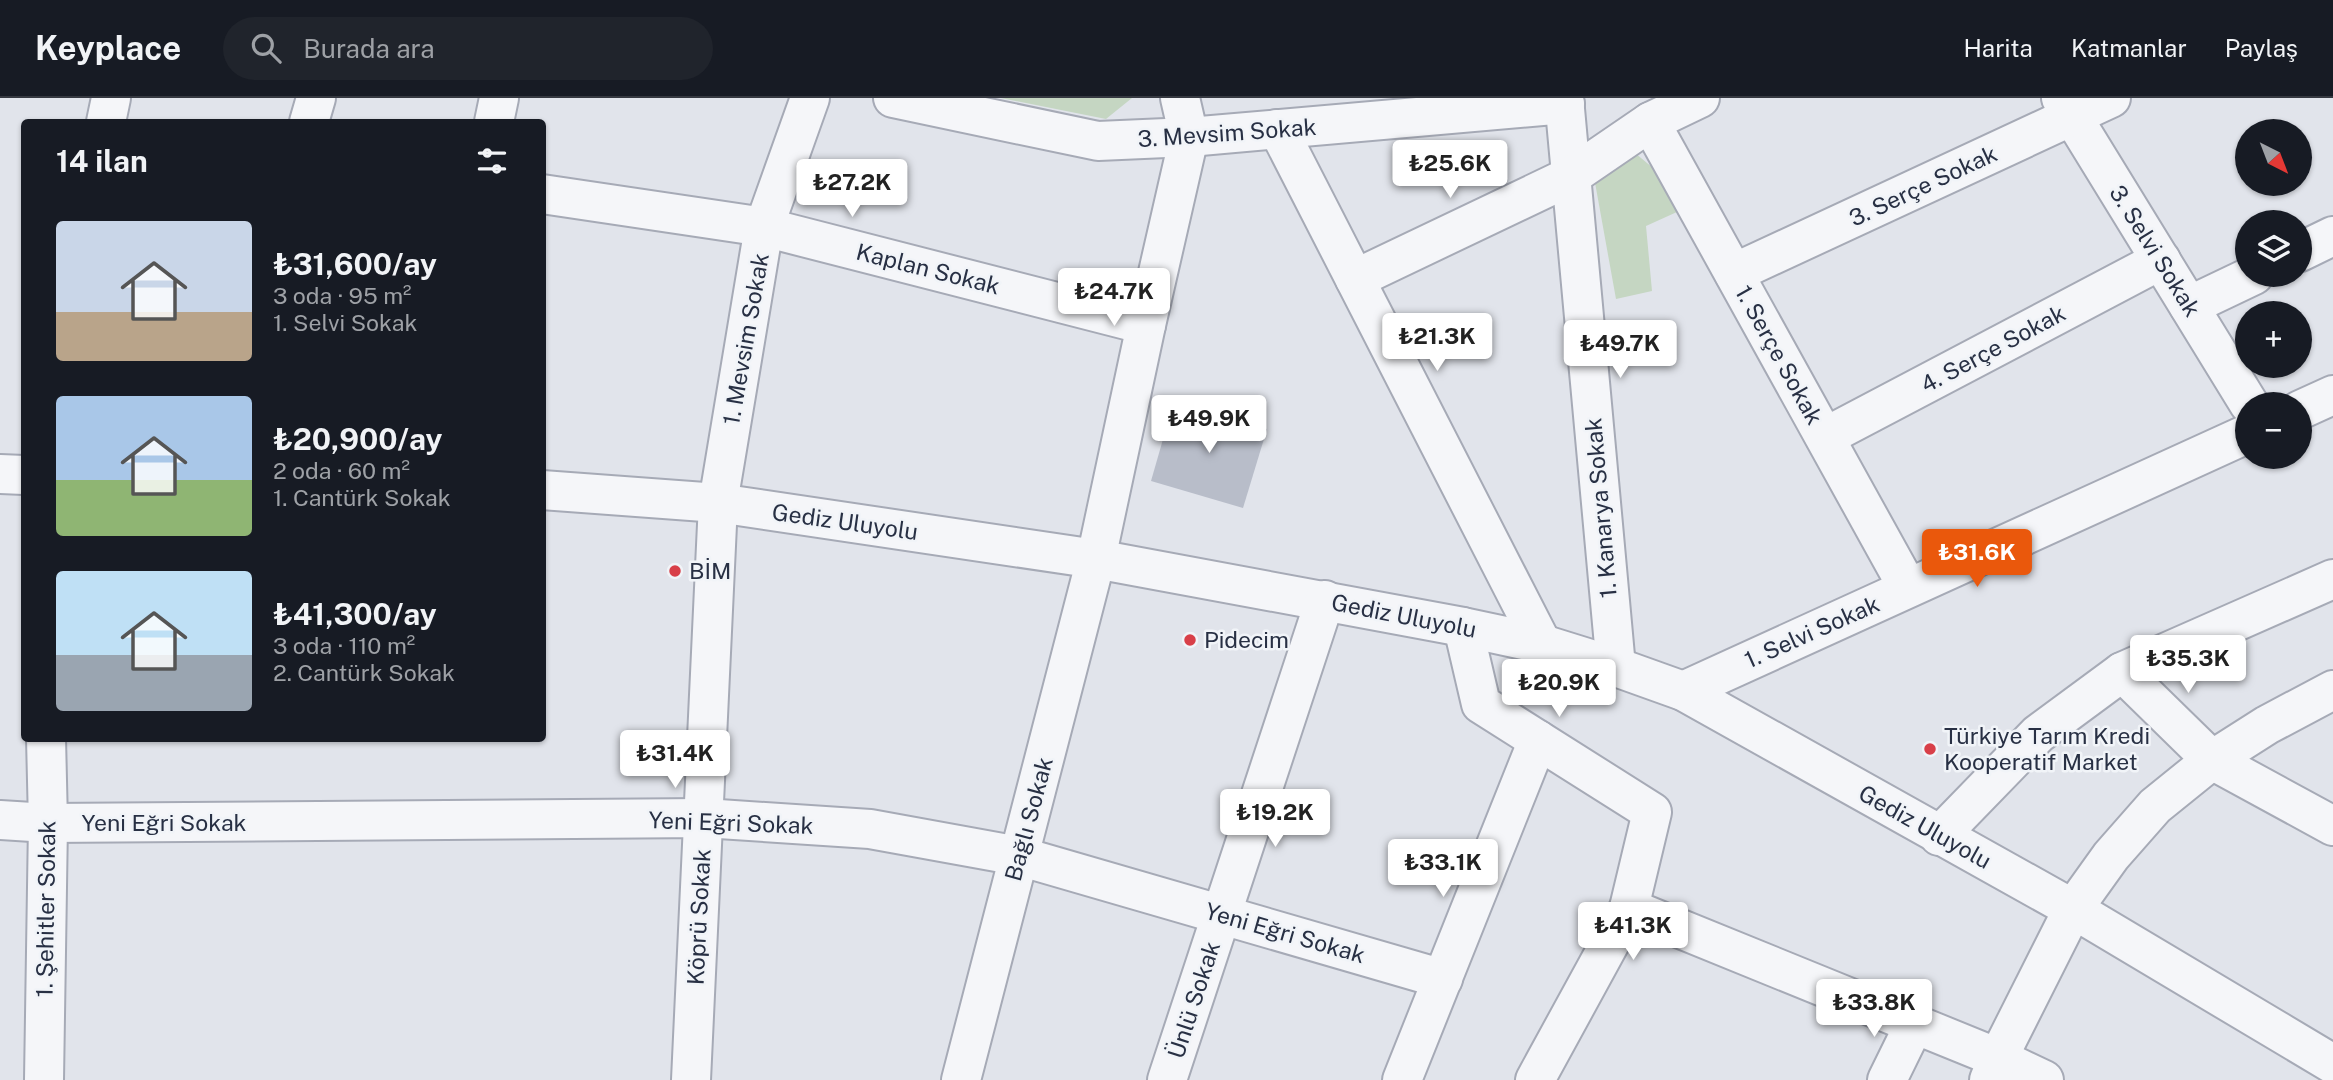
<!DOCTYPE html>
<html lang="tr">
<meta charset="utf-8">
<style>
:root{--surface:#171b24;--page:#20242c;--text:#f1f3f6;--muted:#9ea1a6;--line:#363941;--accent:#ea580c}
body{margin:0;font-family:"Public Sans",sans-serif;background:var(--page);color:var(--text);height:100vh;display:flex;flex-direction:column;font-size:26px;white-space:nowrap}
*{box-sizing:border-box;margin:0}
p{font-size:23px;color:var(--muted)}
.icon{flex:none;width:38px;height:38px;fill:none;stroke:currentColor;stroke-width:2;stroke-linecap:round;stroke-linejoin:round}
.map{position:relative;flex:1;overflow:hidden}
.side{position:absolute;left:21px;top:21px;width:525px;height:623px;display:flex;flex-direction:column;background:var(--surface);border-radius:7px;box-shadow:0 2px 5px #0004}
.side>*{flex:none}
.needle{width:46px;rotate:138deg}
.controls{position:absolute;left:2235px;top:21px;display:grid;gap:14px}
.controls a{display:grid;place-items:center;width:77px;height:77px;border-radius:50%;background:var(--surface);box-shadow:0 2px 5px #0004;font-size:35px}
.price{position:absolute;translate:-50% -60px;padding:0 16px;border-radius:7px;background:#fff;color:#222;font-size:23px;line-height:46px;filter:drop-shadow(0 2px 4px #0008)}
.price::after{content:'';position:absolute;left:50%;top:42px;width:21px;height:16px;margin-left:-10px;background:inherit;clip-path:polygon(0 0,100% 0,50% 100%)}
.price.on{background:var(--accent);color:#fff}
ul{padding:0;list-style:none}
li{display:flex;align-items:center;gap:21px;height:175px;padding:0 35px}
li span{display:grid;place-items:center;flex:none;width:196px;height:140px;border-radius:7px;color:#555}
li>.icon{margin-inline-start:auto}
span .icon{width:84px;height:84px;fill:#fffc;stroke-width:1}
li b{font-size:30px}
h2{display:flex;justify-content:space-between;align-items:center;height:84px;padding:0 35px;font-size:30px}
header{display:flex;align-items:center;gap:42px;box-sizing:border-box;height:98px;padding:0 35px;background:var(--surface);border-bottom:2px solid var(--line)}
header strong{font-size:33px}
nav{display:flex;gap:38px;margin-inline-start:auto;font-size:24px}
.search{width:490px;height:63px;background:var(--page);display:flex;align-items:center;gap:18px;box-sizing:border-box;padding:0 24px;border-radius:38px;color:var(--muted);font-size:26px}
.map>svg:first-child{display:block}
.green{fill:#c5d6c2}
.building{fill:#b8bdc9}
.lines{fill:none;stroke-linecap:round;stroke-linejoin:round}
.minor-casing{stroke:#a6aab6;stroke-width:42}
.minor{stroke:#f5f6f9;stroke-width:38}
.poi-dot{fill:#d83f48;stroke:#f1f4f8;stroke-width:2.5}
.labels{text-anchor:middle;stroke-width:5;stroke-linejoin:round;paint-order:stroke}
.street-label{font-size:23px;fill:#283044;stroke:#f1f4f8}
.poi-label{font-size:23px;fill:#283044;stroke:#f1f4f8;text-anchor:start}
</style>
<header>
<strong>Keyplace</strong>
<div class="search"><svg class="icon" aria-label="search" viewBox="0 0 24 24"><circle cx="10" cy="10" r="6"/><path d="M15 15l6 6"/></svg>Burada ara</div>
<nav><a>Harita</a><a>Katmanlar</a><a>Paylaş</a></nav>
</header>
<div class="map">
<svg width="2333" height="982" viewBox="0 0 2333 982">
<rect width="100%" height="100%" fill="#e1e4eb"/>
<!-- green -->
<g class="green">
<polygon points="1001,0 1132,0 1106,21"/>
<polygon points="1635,55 1665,80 1688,109 1646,128 1652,193 1616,201 1594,79"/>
</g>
<!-- building -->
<polygon class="building" points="1174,303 1267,331 1243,410 1151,383"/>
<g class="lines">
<defs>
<g id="minor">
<polyline points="893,0 1098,43 1189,39 1565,6"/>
<polyline points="1564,0 1616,569"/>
<polyline points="2061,0 2249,306"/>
<polyline points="106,24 111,0"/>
<polyline points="309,24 316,0"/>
<polyline points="494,24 499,0"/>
<polyline points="1650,24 1908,490"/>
<polyline points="1278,31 1542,546"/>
<polyline points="542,96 764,129 1146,227"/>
<polyline points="2300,154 2333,138"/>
<polyline points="1734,175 2111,0"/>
<polyline points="1355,181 1571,78 1650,24 1700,0"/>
<polyline points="2189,208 2254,177"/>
<polyline points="2300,312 2333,297"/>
<polyline points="1825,339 2161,162"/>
<polyline points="0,376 24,377"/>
<polyline points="542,392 718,405 1096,461 1463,529 1542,546 1616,569 1683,593 2073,811 2333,966"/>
<polyline points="1463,529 1481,606 1652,714 1629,810 1535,982"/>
<polyline points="2122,574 2212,662 2333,728"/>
<polyline points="1683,593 2247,336"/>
<polyline points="0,722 48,725 704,720 870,731 1019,758 1443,881"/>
<polyline points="1939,738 2038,636 2122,574 2333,481"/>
<polyline points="1629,810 1998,960 2044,982"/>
<polyline points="44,982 48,725 46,640"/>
<polyline points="691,982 718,405 764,129 810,0"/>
<polyline points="961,982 1096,461 1146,227 1189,39 1180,0"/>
<polyline points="1167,982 1325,502"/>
<polyline points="1402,982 1538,642"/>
<polyline points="1887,982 1914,927"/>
<polyline points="1989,982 1998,960 2073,811 2111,758 2155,708 2212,662 2267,627 2333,592"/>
</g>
</defs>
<!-- minor casing -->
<use href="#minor" class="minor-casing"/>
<!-- minor -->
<use href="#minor" class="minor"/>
</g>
<!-- markers -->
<g class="poi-dot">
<circle cx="675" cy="473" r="7"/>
<circle cx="1190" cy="542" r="7"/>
<circle cx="1930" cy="651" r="7"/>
</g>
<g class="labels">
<!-- street labels -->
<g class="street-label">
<text transform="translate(1227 35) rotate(-4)" y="8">3. Mevsim Sokak</text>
<text transform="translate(1923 88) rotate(-25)" y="8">3. Serçe Sokak</text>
<text transform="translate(2155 153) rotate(58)" y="8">3. Selvi Sokak</text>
<text transform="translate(928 171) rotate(14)" y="8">Kaplan Sokak</text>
<text transform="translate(746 241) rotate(-80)" y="8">1. Mevsim Sokak</text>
<text transform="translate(1993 251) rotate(-28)" y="8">4. Serçe Sokak</text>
<text transform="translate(1779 257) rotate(61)" y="8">1. Serçe Sokak</text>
<text transform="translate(1601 410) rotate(-95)" y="8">1. Kanarya Sokak</text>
<text transform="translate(845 424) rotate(8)" y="8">Gediz Uluyolu</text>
<text transform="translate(1404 518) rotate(11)" y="8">Gediz Uluyolu</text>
<text transform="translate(1812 534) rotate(-24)" y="8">1. Selvi Sokak</text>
<text transform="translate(1029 721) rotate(-75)" y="8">Bağlı Sokak</text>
<text x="164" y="733">Yeni Eğri Sokak</text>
<text transform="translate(731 725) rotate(2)" y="8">Yeni Eğri Sokak</text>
<text transform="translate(1925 729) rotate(29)" y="8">Gediz Uluyolu</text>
<text transform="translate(46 811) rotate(-89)" y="8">1. Şehitler Sokak</text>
<text transform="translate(699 819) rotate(-87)" y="8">Köprü Sokak</text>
<text transform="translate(1285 835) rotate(16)" y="8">Yeni Eğri Sokak</text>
<text transform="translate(1194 902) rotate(-72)" y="8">Ünlü Sokak</text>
</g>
<!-- poi labels -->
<g class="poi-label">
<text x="689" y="481">BİM</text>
<text x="1204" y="550">Pidecim</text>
<text x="1944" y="646">Türkiye Tarım Kredi<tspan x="1944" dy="26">Kooperatif Market</tspan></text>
</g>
</g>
</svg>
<div class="controls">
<a><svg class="needle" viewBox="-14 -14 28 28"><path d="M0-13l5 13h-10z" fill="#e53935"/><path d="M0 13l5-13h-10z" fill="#9ea1a6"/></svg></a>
<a><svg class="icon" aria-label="layers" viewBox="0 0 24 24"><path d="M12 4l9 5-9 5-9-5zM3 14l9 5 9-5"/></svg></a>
<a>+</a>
<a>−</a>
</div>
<b class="price" style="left:1450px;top:102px">₺25.6K</b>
<b class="price" style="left:852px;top:121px">₺27.2K</b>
<b class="price" style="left:1114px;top:230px">₺24.7K</b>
<b class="price" style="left:1437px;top:275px">₺21.3K</b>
<b class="price" style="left:1620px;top:282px">₺49.7K</b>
<b class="price" style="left:1209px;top:357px">₺49.9K</b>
<b class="price on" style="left:1977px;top:491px">₺31.6K</b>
<b class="price" style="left:2188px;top:597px">₺35.3K</b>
<b class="price" style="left:1559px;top:621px">₺20.9K</b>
<b class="price" style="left:675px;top:692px">₺31.4K</b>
<b class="price" style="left:1275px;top:751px">₺19.2K</b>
<b class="price" style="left:1443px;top:801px">₺33.1K</b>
<b class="price" style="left:1633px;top:864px">₺41.3K</b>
<b class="price" style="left:1874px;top:941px">₺33.8K</b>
<section class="side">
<h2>14 ilan<svg class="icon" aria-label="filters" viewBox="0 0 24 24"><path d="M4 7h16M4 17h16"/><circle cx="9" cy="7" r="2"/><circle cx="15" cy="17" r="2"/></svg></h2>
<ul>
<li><span style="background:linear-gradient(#c9d6e8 65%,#b9a48a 0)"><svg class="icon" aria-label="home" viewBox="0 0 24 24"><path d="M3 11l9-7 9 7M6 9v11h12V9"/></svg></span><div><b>₺31,600/ay</b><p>3 oda · 95 m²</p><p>1. Selvi Sokak</p></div></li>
<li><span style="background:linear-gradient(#a9c7e8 60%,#8fb573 0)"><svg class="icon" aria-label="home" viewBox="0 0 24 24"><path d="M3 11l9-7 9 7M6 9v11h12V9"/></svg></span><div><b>₺20,900/ay</b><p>2 oda · 60 m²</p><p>1. Cantürk Sokak</p></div></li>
<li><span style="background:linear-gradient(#bfe0f5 60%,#9aa5b1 0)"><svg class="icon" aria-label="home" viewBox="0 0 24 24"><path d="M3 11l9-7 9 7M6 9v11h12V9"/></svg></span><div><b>₺41,300/ay</b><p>3 oda · 110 m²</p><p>2. Cantürk Sokak</p></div></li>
</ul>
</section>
</div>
